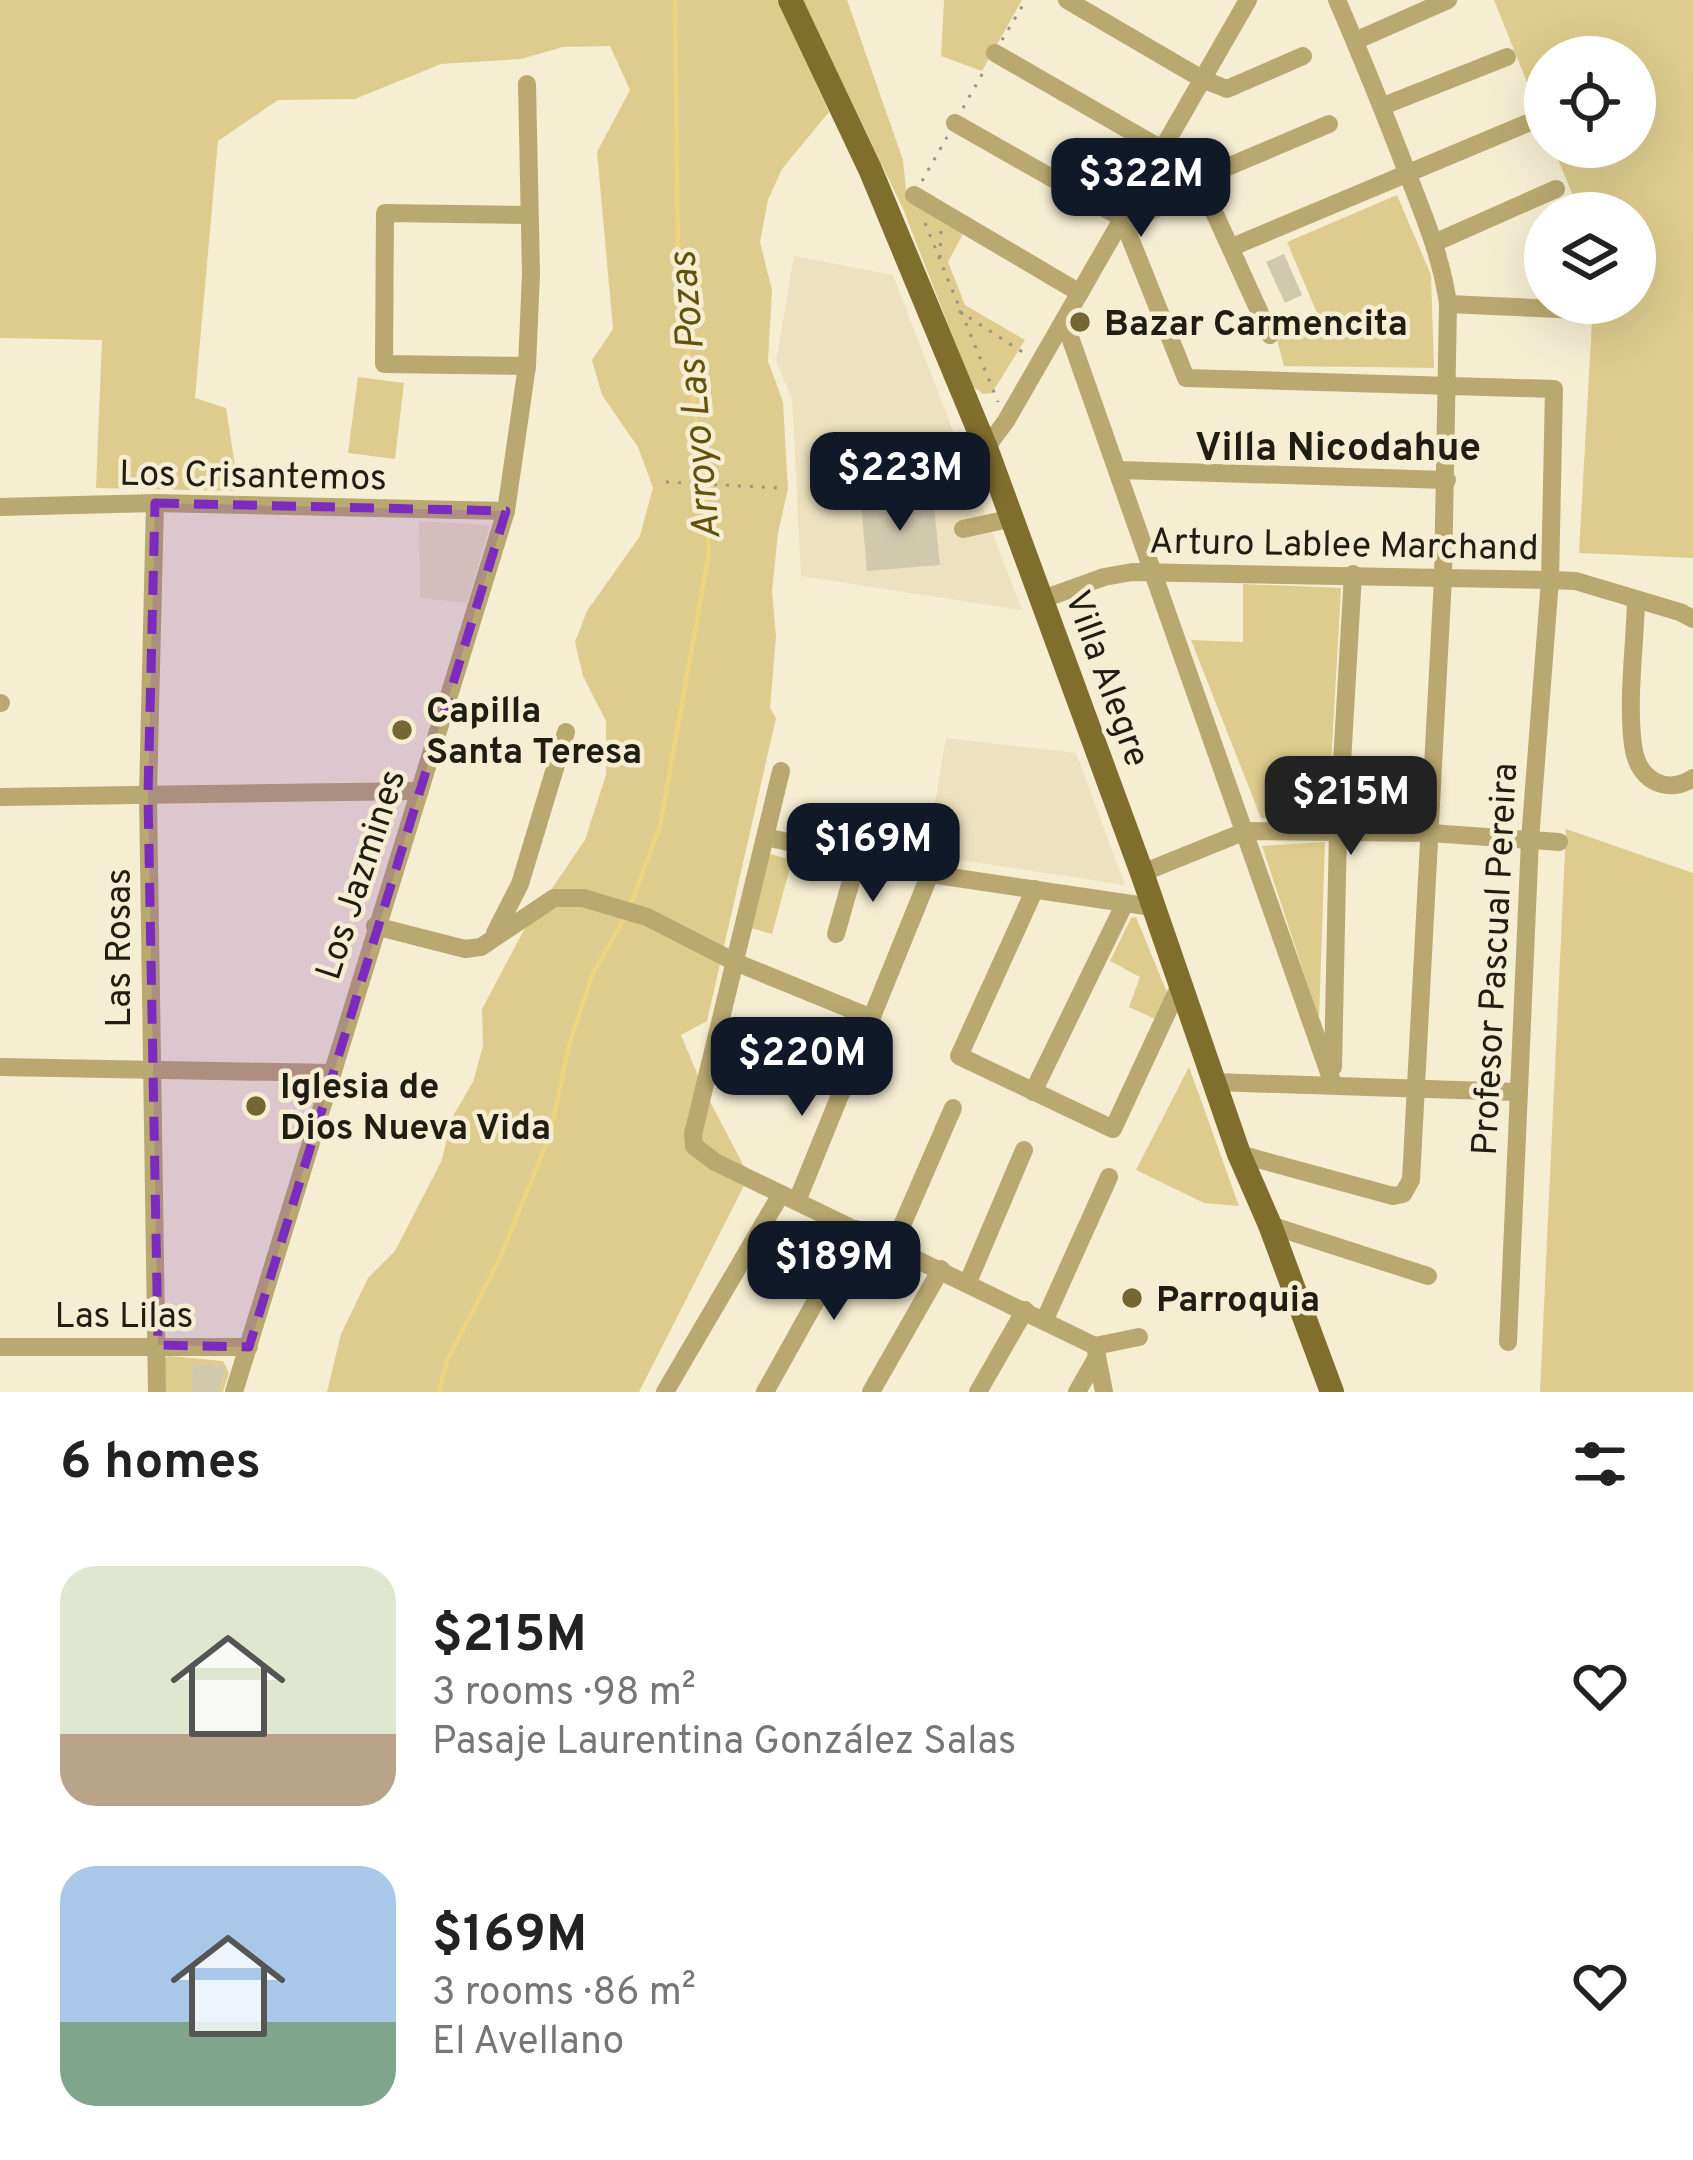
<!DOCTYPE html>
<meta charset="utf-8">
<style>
:root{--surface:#fff;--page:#f6f6f6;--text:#222;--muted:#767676;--accent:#111827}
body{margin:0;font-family:Overpass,sans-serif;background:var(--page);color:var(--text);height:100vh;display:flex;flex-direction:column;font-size:45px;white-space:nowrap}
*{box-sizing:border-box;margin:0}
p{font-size:39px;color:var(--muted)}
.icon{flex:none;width:66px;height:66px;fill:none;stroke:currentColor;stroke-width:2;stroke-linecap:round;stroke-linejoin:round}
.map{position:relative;height:1392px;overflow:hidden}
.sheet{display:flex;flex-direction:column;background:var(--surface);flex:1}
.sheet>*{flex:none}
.controls{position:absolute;left:1524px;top:36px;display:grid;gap:24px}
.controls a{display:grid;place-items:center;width:132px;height:132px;border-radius:50%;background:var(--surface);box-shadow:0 12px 48px #0002;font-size:60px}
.price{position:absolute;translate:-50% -102px;padding:0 27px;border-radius:24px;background:var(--accent);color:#fff;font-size:39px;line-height:78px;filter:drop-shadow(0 3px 6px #0008)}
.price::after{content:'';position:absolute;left:50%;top:72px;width:36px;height:27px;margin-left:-18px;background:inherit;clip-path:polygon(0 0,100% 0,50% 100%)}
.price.current{background:#222;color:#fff}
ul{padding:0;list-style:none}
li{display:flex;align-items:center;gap:36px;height:300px;padding:0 60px}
li span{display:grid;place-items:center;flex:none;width:336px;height:240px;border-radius:36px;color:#555}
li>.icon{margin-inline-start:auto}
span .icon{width:144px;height:144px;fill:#fffc;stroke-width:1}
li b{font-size:51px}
h2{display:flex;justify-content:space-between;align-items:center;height:144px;padding:0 60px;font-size:51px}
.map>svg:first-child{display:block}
.built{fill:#ece2bf}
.green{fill:#decc8e}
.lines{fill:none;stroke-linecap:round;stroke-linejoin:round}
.stream{stroke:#edd37d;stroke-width:4.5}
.building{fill:#d1c9ae}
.path{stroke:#9b9582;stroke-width:3;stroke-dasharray:3 9;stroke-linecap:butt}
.minor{stroke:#b9a870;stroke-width:18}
.major{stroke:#806e2d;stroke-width:24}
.marked{fill:#7b2cbf;fill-opacity:0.2;stroke:#7b2cbf;stroke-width:9;stroke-dasharray:24 15;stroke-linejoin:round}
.poi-dot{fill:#756734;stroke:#f6eed3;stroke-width:4.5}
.labels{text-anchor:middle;stroke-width:9;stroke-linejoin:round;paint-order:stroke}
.poi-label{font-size:36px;font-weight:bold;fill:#201d13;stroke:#f6eed3;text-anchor:start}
.street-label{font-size:36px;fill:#201d13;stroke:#f6eed3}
.water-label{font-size:39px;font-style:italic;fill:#63520e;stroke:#f6eed3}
.neighbourhood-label{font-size:39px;font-weight:bold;fill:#201d13;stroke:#f6eed3}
</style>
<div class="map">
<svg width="1693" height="1392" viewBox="0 0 1693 1392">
<rect width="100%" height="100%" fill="#f6eed3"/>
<!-- built -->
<g class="built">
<polygon points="794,256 893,275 1022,610 801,576 792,399 776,361"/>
<polygon points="419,521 490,525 467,603 420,598"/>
<polygon points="946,738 1076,753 1125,885 926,855"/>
</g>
<!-- green -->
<g class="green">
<polygon points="0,0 777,0 829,112 782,169 768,200 760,242 772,290 768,361 783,402 788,489 778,533 772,591 776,637 770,708 776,718 707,1021 681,1035 704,1090 749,1176 639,1392 327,1392 341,1334 368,1278 395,1251 441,1162 453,1116 473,1082 483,1046 482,1009 525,928 585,840 606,775 606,721 583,676 575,642 587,611 640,536 653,488 638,447 602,395 592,360 613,329 597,152 630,90 610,46 563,47 521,59 441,64 355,99 278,100 218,141 195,398 226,408 239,491 96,488 102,340 0,338"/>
<polygon points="803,0 847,0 903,160 907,200 963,234 948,262 965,305 1025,340 992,393 983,394 972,386 903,209"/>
<polygon points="944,0 1022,0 982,71 941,56"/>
<polygon points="1494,0 1693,0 1693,558 1579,553 1593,303 1635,303 1635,213 1580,213 1553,147 1635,147 1635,57 1545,57 1545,127"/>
<polygon points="1164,165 1182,169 1200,195 1141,227 1136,211"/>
<polygon points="1397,195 1431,275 1434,368 1284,366 1277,340 1320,320 1287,242"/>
<polygon points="358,377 404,383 395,459 348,453"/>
<polygon points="1243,584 1341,588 1328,818 1261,818 1191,640 1243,642"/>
<polygon points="1566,829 1693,873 1693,1392 1540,1392"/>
<polygon points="1325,842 1319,1019 1262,846"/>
<polygon points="770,854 792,860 772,934 750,928"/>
<polygon points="1136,917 1168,995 1157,1020 1129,1007 1140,977 1110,961 1131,918"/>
<polygon points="1189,1067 1239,1206 1204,1203 1136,1170"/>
<polygon points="169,1356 223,1361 229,1373 223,1392 161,1392 163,1358"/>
</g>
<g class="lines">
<!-- stream -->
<g class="stream">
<polyline points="631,904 660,826 709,553 678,251 675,0"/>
<polyline points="439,1392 447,1361 500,1258 550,1135 569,1045 593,973 627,914"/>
</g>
</g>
<!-- building -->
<g class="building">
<polygon points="1284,254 1302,295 1285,303 1266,262"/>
<polygon points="933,496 940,565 867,571 861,503"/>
<polygon points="193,1365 226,1366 218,1392 192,1392"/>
</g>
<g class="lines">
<!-- path -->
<g class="path">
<polyline points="1002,40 1026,0"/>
<polyline points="963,108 985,69"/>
<polyline points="922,181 947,137"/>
<polyline points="925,223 998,402"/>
<polyline points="940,258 941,231"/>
<polyline points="959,311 1027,355"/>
<polyline points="666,482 781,488"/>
</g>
<!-- minor -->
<g class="minor">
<polyline points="1067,0 1202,79 1227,89 1303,56"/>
<polyline points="1355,41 1448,0"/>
<polyline points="995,53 1186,163 1199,179 1270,335"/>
<polyline points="1383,106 1507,57"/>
<polyline points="955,123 1122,218 1186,378 1554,389 1550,580 1530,840 1508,1342"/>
<polyline points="1199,179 1329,124"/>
<polyline points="914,195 1080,293"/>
<polyline points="1434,243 1556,189"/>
<polyline points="1232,247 1535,120"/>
<polyline points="1448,304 1580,310"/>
<polyline points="1064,320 1333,1084"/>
<polyline points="527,366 384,364 385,213 529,215"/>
<polyline points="986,448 1006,421 1248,0"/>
<polyline points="1118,470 1447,480"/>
<polyline points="155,503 148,795 157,1392"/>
<polyline points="0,507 155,503 506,511"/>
<polyline points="963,529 1013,518"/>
<polyline points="1043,599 1104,577 1132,572 1550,580 1576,581 1680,612 1693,619"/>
<path d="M1636 600C1635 647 1627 699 1633 745 1637 779 1665 796 1693 778"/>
<polyline points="0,703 1,703"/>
<polyline points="781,771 693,1134 694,1146 715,1162 1095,1346 1104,1392"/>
<polyline points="0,797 420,791"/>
<polyline points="766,837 930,874 1152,907"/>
<polyline points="1142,873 1246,831 1430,833 1559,842"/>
<polyline points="1035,889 959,1056 1113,1129 1180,985"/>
<polyline points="375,926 465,949 481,947 554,898 583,898 647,917 735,962 872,1018"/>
<polyline points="495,933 520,884 566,732"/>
<polyline points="836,934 857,860"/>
<polyline points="0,1067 331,1073"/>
<polyline points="1333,1067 1338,831 1353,574"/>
<polyline points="1215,1082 1518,1092"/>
<polyline points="1033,1092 1124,905"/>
<path d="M1239 1154 1393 1196 1403 1194 1411 1180 1443 578 1448 304C1442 260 1426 221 1410 180 1387 120 1363 60 1337 0"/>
<polyline points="797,1201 930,874"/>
<polyline points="1270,1225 1428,1276"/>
<polyline points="893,1246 953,1108"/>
<polyline points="968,1282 1024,1150"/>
<polyline points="1045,1319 1109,1177"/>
<polyline points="1095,1346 1139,1337"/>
<polyline points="0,1347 249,1347"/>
<polyline points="234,1392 506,511 527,366 531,274 527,84"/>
<polyline points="665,1392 781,1194"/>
<polyline points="765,1392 856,1229"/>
<polyline points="871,1392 941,1269"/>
<polyline points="978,1392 1025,1310"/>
<polyline points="1077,1392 1097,1357"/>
</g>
<!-- major -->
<polyline class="major" points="790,0 870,169 986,448 1142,873 1239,1154 1270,1225 1332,1392"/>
</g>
<!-- marked area -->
<path class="marked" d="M155 503 506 511 249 1347 158 1345 148 795Z"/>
<!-- markers -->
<g class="poi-dot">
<circle cx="1080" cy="322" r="12"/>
<circle cx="402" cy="730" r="12"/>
<circle cx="256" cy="1106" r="12"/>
<circle cx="1132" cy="1298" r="12"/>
</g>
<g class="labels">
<!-- poi labels -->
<g class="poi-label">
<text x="1104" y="335">Bazar Carmencita</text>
<text x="426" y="722">Capilla<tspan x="426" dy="41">Santa Teresa</tspan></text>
<text x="280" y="1098">Iglesia de<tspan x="280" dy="41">Dios Nueva Vida</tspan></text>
<text x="1156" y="1311">Parroquia</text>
</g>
<!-- street labels -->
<g class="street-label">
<text transform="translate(253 474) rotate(1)" y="13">Los Crisantemos</text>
<text transform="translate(1344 543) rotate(1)" y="13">Arturo Lablee Marchand</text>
<text transform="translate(1109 678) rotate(70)" y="13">Villa Alegre</text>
<text transform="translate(359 874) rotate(-72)" y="13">Los Jazmines</text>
<text transform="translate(117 948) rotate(-90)" y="13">Las Rosas</text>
<text transform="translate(1493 959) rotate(-87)" y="13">Profesor Pascual Pereira</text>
<text x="124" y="1327">Las Lilas</text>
</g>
<!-- water labels -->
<g class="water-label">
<text transform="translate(693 396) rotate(-95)" y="14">Arroyo Las Pozas</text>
</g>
<!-- neighbourhood labels -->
<g class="neighbourhood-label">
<text x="1338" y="460">Villa Nicodahue</text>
</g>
</g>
</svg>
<div class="controls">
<a><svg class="icon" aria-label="locate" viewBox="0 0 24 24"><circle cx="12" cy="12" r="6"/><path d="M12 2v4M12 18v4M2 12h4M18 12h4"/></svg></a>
<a><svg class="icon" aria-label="layers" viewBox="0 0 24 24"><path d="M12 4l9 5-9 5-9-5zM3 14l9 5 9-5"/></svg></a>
</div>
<b class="price" style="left:1141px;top:240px">$322M</b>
<b class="price" style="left:900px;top:534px">$223M</b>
<b class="price current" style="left:1351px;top:858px">$215M</b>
<b class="price" style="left:873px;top:905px">$169M</b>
<b class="price" style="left:802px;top:1119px">$220M</b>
<b class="price" style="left:834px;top:1323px">$189M</b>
</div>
<section class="sheet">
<h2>6 homes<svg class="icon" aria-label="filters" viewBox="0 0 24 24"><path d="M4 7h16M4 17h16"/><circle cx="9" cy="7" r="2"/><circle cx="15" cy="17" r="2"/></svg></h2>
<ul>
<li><span style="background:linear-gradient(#dfe7d0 70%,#b9a48a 0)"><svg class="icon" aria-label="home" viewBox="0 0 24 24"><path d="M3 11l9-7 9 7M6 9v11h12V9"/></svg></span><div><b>$215M</b><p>3 rooms · 98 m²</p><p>Pasaje Laurentina González Salas</p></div><svg class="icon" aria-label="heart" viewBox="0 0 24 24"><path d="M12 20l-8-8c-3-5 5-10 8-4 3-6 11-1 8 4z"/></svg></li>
<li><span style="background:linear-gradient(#a9c7e8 65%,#7fa58c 0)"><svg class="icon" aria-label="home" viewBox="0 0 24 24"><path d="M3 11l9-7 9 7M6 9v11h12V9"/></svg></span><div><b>$169M</b><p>3 rooms · 86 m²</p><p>El Avellano</p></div><svg class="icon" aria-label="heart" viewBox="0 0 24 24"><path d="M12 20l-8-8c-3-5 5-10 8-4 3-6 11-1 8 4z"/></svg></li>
</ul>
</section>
